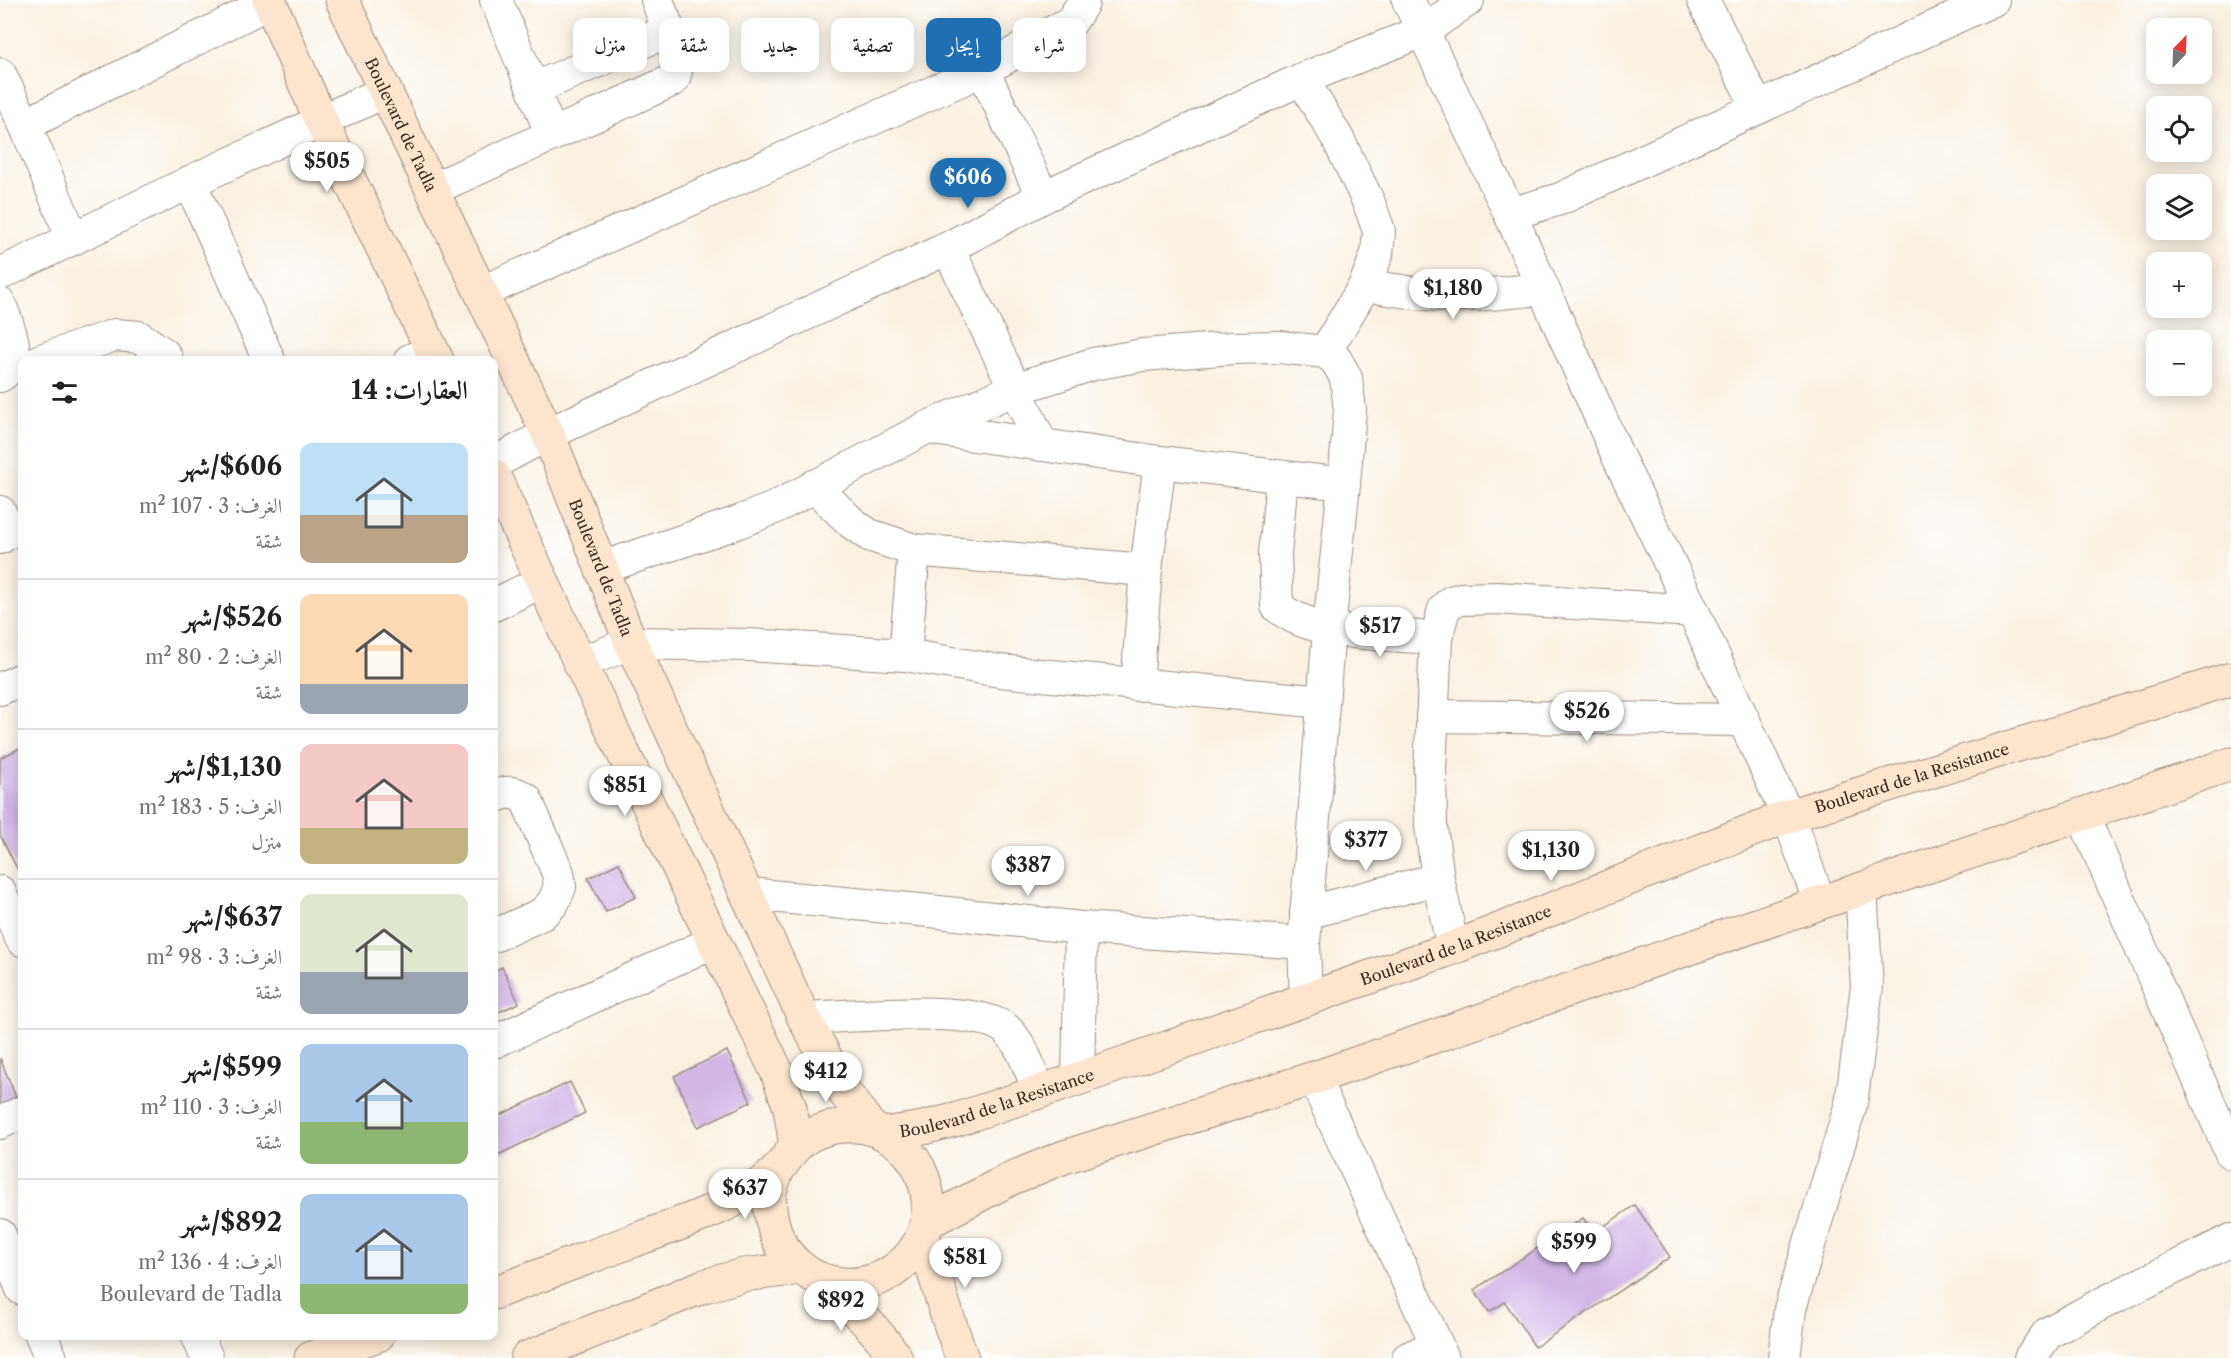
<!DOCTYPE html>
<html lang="ar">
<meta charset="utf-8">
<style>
:root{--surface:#fff;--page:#f6f6f6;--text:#202124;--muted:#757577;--line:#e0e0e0;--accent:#1f6fb2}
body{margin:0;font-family:"Libre Caslon Text",Amiri,serif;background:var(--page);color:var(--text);direction:rtl;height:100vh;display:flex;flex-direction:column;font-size:22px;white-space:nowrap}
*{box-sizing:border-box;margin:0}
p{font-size:20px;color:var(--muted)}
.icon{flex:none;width:33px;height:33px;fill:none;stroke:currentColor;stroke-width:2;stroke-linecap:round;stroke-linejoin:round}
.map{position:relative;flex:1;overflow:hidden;direction:ltr}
.side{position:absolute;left:18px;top:356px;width:480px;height:984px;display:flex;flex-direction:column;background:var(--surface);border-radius:12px;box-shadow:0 3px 15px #0003;direction:rtl}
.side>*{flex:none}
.hud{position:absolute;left:516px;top:18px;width:570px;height:54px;direction:rtl;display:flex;gap:12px}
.needle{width:39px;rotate:23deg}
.tools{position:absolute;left:2146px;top:18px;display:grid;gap:12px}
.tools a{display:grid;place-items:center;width:66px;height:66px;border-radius:12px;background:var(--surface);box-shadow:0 3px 15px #0003;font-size:30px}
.price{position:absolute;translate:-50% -51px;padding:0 14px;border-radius:21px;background:#fff;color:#222;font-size:20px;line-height:39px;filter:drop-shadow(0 2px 3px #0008)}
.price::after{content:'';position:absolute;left:50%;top:36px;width:18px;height:14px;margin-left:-9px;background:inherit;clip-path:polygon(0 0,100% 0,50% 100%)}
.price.current{background:var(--accent);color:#fff}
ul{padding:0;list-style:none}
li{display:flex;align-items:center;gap:18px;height:150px;padding:0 30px}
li+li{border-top:2px solid var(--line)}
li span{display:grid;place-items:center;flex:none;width:168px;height:120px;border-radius:12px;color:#555}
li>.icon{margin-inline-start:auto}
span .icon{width:72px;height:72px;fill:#fffc;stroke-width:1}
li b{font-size:26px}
h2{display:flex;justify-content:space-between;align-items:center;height:72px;padding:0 30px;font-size:26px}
.chip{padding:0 21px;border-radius:12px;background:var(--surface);box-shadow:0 3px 15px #0003;font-size:21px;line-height:54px}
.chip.current{background:var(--accent);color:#fff}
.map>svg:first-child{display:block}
.building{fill:#d2b7e6}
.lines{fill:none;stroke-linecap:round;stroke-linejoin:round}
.minor-casing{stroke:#9a8d80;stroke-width:34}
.secondary-casing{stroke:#9a8d80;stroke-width:35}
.minor{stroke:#fff;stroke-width:32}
.secondary{stroke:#fbe5cf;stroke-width:33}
.labels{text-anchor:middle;stroke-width:5;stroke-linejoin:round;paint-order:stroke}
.street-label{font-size:16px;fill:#3b2a1e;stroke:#fff}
</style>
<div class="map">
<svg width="2231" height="1358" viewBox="0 0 2231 1358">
<rect width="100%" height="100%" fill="#fff"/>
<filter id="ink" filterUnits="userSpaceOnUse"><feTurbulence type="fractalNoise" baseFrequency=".0167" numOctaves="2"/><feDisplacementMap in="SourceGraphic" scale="12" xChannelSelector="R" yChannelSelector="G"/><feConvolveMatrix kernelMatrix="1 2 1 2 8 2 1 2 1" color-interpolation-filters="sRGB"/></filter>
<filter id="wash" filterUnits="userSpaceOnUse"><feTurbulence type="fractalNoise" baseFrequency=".008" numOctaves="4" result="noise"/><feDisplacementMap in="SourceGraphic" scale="24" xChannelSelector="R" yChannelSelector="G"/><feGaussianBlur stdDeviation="1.35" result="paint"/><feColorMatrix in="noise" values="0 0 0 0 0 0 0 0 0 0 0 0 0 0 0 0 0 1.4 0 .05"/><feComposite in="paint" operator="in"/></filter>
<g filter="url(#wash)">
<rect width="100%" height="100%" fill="#f9f0e1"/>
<g id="blocks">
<!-- building -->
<g class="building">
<polygon points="22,747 22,868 18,870 0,835 0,758"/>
<polygon points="619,863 636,897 606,912 588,878"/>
<polygon points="502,967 519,1003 494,1014 501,1031 494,1034 494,971"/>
<polygon points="727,1051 751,1102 698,1127 674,1076"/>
<polygon points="0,1058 18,1102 0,1109"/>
<polygon points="570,1082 585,1113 494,1157 494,1118"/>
<polygon points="1635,1205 1670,1257 1535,1347 1505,1302 1489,1312 1474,1290 1583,1218 1594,1233"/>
</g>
</g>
</g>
<g filter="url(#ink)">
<use href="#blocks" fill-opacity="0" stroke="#9a8d80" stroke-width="1.5"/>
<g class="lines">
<defs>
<g id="minor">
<polyline points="496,0 552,135"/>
<polyline points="1408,0 1510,214 1619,459 1693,611 1788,816 1820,903"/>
<polyline points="1703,0 1758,108"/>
<polyline points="983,70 1043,197"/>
<polyline points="0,74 25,125 73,239"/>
<polyline points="1302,79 1338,139 1369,203 1379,231 1377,254 1365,285 1325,352"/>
<polyline points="533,89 668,31"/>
<polyline points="25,125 270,2"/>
<polyline points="190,182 269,360"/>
<path d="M433 189 673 80C685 56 665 24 657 0"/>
<polyline points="1510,214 1560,199 1993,0"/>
<polyline points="948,248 1042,445"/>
<polyline points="0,274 190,182 384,92"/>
<path d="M1365 285C1399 291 1433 297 1468 295 1493 295 1518 291 1543 289"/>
<polyline points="482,292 983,70 1071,22 1083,3 1083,0"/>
<path d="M0 304C8 327 26 360 0 376"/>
<polyline points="41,360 115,335 139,337 164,354 167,360"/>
<polyline points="410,360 432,351"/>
<polyline points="926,428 1160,462 1344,484"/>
<polyline points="494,463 548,434 948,248 1043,197 1302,79 1423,31 1468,0"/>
<path d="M1282 478 1275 554 1277 606C1312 637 1390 634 1436 638"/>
<polyline points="814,486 852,523 869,535 914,550 1146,570"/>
<polyline points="0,512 9,532 0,538"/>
<polyline points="601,568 736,523 774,508 926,428 1015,389 1093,364 1143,355 1233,348 1279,347 1325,352 1336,360 1346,378 1350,410 1344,484 1329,629 1304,943 1306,1000"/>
<polyline points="494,605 543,581"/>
<polyline points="905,655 914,550"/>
<polyline points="580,663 631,643 749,645 905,655 1000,671 1323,702"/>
<polyline points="1137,685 1146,570 1160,462"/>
<polyline points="0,689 22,679"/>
<polyline points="1432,716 1744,720"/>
<path d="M494 797C507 791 514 791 526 799L558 873 560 887 553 903 542 914 494 936"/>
<polyline points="2082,814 2231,1153"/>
<polyline points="0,892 22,940"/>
<polyline points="748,894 930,911 1081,928 1304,943"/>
<polyline points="1306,913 1438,879"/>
<polyline points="1453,948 1438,879 1431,826 1430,771 1436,638 1444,609 1451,602 1461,599 1497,598 1693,611"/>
<path d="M804 1018C846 1017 978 1003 1007 1030 1023 1045 1030 1071 1039 1090"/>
<polyline points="494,1042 713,942"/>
<polyline points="1314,1078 1443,1358"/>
<polyline points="1078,1079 1081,928"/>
<polyline points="0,1123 22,1112"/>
<polyline points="0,1235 22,1289"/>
<polyline points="41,1335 51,1358"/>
<polyline points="197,1335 207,1358"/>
<polyline points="1408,1358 1437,1345"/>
<polyline points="1784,1358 1790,1309 1851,1104 1867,987 1861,889"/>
<polyline points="2030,1358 2048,1333 2103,1303 2231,1240"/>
</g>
<g id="secondary">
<polyline points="269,0 321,121 437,360"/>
<path id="s1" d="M342 0 548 434 631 643 804 1018 845 1093 872 1129"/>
<polyline points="494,476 580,663 777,1072 790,1108 796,1146"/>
<path id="s2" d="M884 1134 923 1128 958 1119 1078 1079 1453 948 1788 816 2231 679"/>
<polyline points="928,1222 1012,1178 1064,1157 1314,1078 1820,903 2231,764"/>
<polyline points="923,1236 945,1309 962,1358"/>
<path d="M819 1279C848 1302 875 1327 896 1358"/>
<path d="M494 1293C543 1274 593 1256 643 1237 677 1225 725 1208 755 1188 763 1183 773 1175 779 1168 785 1161 790 1152 796 1146 813 1129 841 1123 864 1127 891 1132 914 1152 923 1178 931 1199 930 1223 919 1243 884 1304 795 1296 774 1228 771 1217 768 1204 770 1192 772 1185 775 1177 777 1170"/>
<polyline points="311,1358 378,1335"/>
<polyline points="527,1358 704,1286 743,1275 801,1268"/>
</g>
</defs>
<!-- minor casing -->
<use href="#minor" class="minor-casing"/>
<!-- secondary casing -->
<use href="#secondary" class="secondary-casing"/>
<!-- minor -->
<use href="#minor" class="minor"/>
<!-- secondary -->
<use href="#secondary" class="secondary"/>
</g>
</g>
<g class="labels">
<!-- street labels -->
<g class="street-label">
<text dy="6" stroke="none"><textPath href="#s1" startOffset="138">Boulevard de Tadla</textPath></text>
<text dy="6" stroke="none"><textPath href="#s1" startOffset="624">Boulevard de Tadla</textPath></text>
<text dy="6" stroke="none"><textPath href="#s2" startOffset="1089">Boulevard de la Resistance</textPath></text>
<text dy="6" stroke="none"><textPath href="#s2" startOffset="603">Boulevard de la Resistance</textPath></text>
<text dy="6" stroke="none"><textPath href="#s2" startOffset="117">Boulevard de la Resistance</textPath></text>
</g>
</g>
</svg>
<div class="tools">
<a><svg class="needle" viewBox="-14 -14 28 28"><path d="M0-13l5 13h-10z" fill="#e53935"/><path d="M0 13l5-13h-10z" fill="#757577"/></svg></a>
<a><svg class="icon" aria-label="locate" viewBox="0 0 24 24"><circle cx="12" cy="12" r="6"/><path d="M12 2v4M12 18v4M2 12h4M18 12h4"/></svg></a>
<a><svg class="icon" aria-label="layers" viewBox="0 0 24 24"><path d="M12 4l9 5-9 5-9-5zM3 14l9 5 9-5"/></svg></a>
<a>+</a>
<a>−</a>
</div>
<b class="price" style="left:327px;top:193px">$505</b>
<b class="price current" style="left:968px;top:209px">$606</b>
<b class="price" style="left:1453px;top:320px">$1,180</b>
<b class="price" style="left:1380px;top:658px">$517</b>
<b class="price" style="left:1587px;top:743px">$526</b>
<b class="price" style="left:625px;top:817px">$851</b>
<b class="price" style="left:1366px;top:872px">$377</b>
<b class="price" style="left:1551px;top:882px">$1,130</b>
<b class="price" style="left:1028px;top:897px">$387</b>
<b class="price" style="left:826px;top:1103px">$412</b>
<b class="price" style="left:745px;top:1220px">$637</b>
<b class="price" style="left:1574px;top:1274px">$599</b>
<b class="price" style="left:965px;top:1289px">$581</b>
<b class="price" style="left:841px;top:1332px">$892</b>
<div class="hud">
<a class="chip">شراء</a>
<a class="chip current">إيجار</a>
<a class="chip">تصفية</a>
<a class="chip">جديد</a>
<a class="chip">شقة</a>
<a class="chip">منزل</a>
</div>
<section class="side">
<h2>العقارات: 14<svg class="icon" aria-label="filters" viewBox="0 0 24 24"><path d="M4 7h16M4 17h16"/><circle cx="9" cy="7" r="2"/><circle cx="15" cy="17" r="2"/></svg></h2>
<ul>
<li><span style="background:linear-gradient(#bfe0f5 60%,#b9a48a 0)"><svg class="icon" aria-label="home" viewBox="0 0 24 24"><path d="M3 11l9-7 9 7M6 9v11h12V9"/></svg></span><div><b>$606/شهر</b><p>الغرف: 3 · 107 m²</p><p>شقة</p></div></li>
<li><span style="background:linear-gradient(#ffd9b3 75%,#9aa5b1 0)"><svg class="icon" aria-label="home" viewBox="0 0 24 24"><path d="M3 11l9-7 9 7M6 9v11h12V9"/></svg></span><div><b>$526/شهر</b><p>الغرف: 2 · 80 m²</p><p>شقة</p></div></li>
<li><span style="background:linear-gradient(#f6c9c9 70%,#c2b280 0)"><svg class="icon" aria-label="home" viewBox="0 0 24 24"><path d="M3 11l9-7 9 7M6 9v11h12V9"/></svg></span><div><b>$1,130/شهر</b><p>الغرف: 5 · 183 m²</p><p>منزل</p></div></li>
<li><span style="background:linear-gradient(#dfe7d0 65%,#9aa5b1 0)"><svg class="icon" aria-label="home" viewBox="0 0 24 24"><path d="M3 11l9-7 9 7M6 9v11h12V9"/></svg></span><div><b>$637/شهر</b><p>الغرف: 3 · 98 m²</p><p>شقة</p></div></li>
<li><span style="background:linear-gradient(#a9c7e8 65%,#8fb573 0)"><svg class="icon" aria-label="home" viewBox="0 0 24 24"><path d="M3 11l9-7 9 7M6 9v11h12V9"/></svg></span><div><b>$599/شهر</b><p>الغرف: 3 · 110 m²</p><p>شقة</p></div></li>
<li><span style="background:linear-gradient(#a9c7e8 75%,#8fb573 0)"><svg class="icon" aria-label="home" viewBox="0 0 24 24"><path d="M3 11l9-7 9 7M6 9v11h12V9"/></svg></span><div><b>$892/شهر</b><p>الغرف: 4 · 136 m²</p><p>Boulevard de Tadla</p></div></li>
</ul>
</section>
</div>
